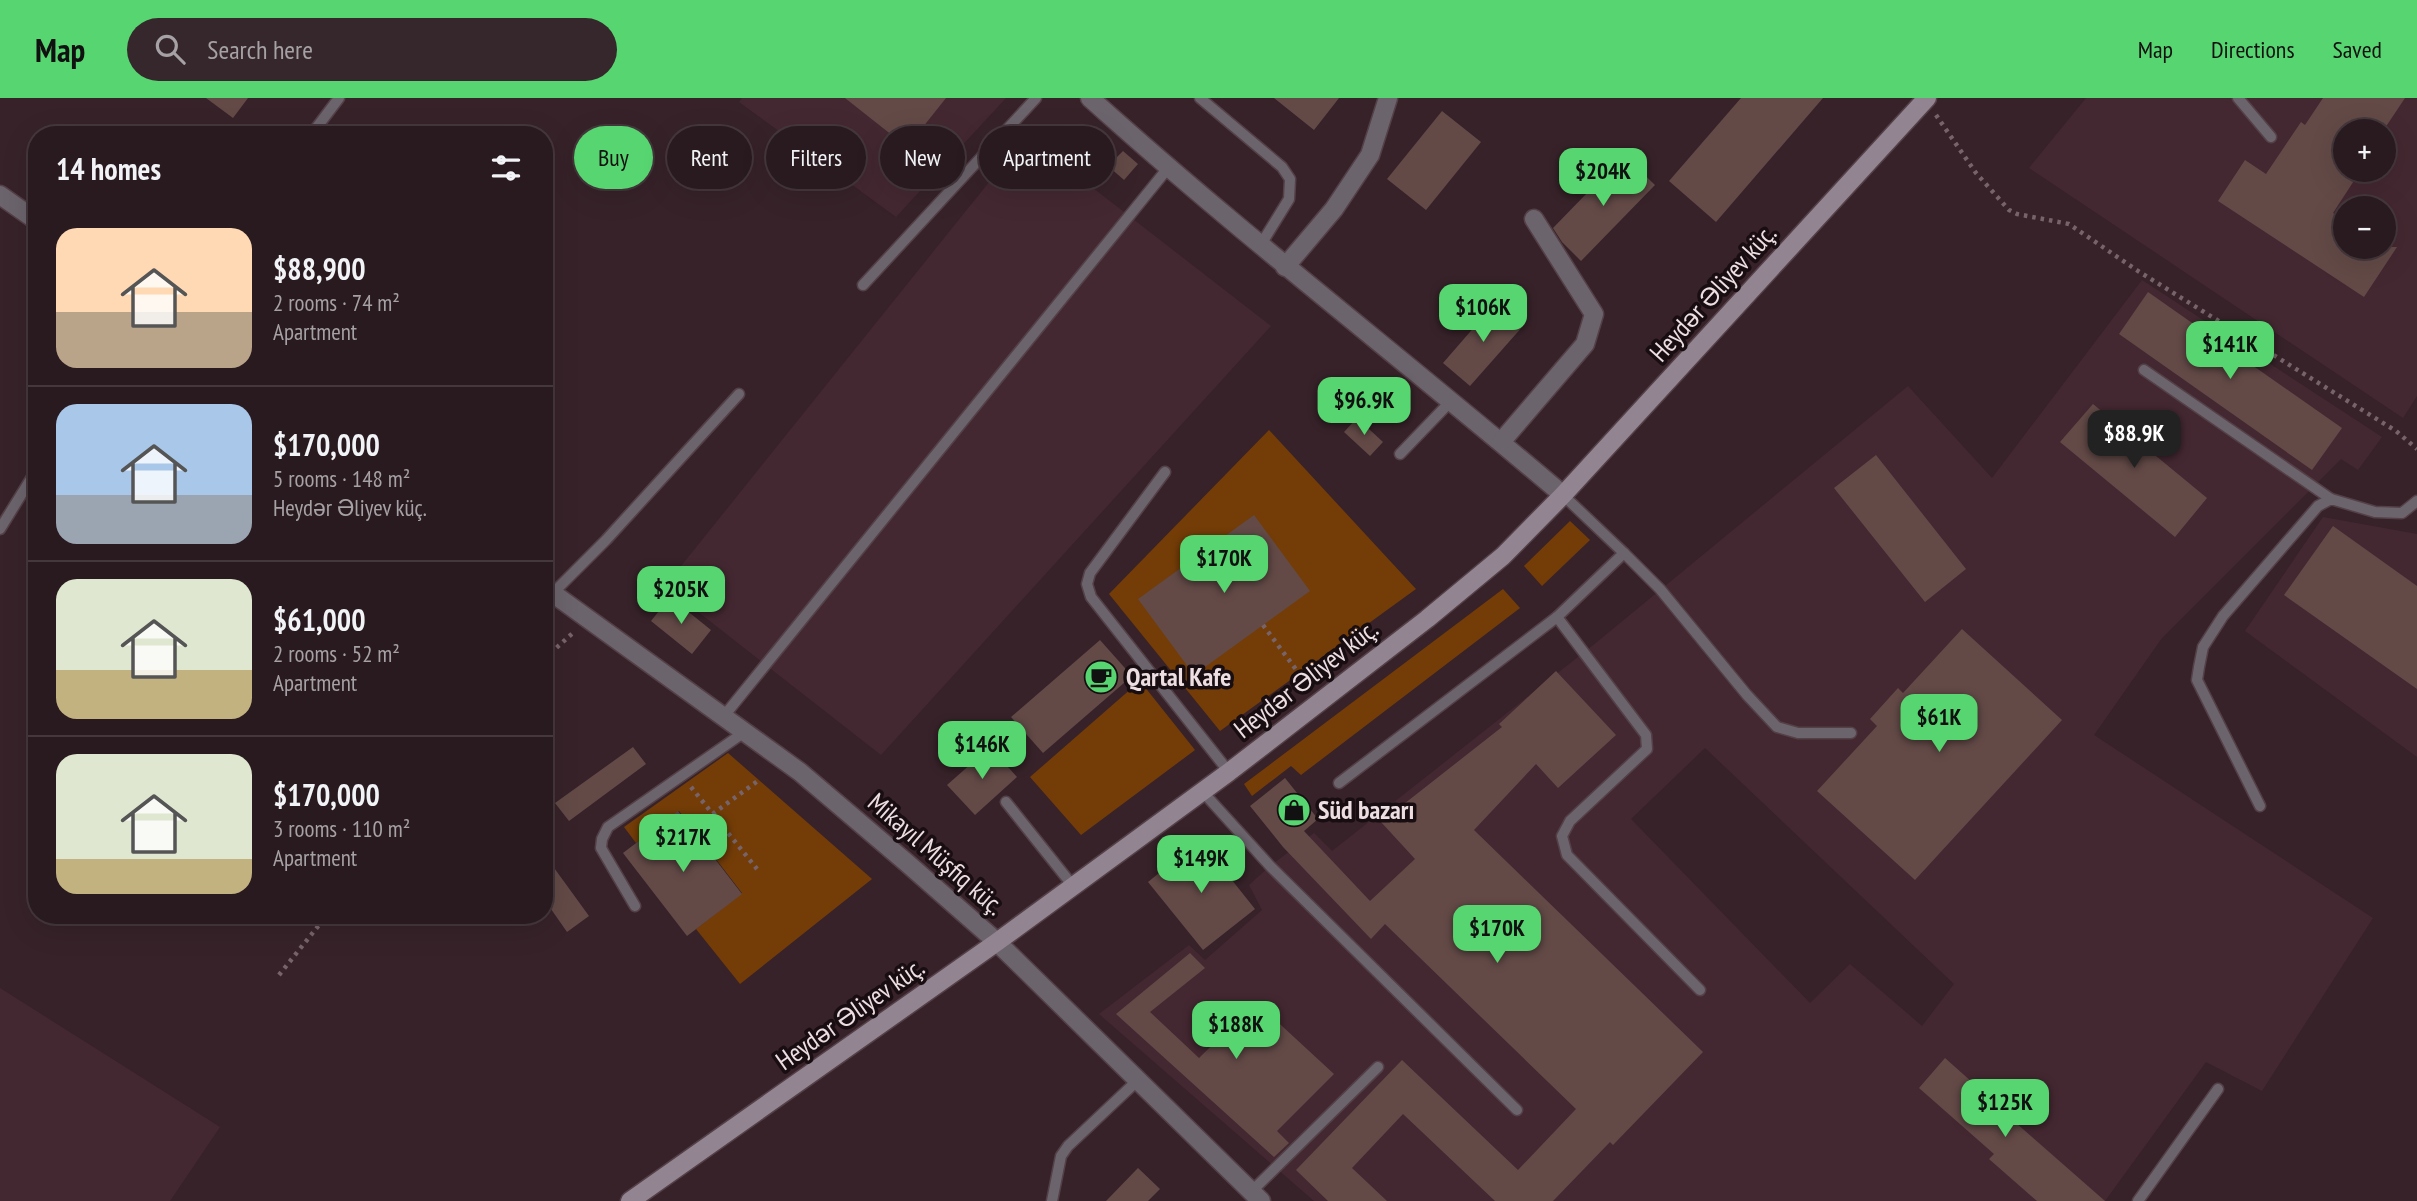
<!DOCTYPE html>
<meta charset="utf-8">
<style>
:root{--surface:#291a1f;--page:#35272c;--text:#f1f3f6;--muted:#a5a1a4;--line:#45383d;--accent:#57d570}
body{margin:0;font-family:"PT Sans Narrow",sans-serif;background:var(--page);color:var(--text);height:100vh;display:flex;flex-direction:column;font-size:26px;white-space:nowrap}
*{box-sizing:border-box;margin:0}
p{font-size:23px;color:var(--muted)}
.icon{flex:none;width:38px;height:38px;fill:none;stroke:currentColor;stroke-width:2;stroke-linecap:round;stroke-linejoin:round}
.map{position:relative;flex:1;overflow:hidden}
.details{position:absolute;left:28px;top:28px;width:525px;height:798px;display:flex;flex-direction:column;background:var(--surface);border-radius:28px;box-shadow:0 7px 28px #0002,0 0 0 2px var(--line)}
.details>*{flex:none}
.banner{position:absolute;left:574px;top:28px;width:665px;height:63px;display:flex;gap:14px}
.fabs{position:absolute;left:2333px;top:21px;display:grid;gap:14px}
.fabs a{display:grid;place-items:center;width:63px;height:63px;border-radius:50%;background:var(--surface);box-shadow:0 7px 28px #0002,0 0 0 2px var(--line);font-size:35px}
.price{position:absolute;translate:-50% -60px;padding:0 16px;border-radius:14px;background:var(--accent);color:#111;font-size:23px;line-height:46px;filter:drop-shadow(0 2px 4px #0008)}
.price::after{content:'';position:absolute;left:50%;top:42px;width:21px;height:16px;margin-left:-10px;background:inherit;clip-path:polygon(0 0,100% 0,50% 100%)}
.price.selected{background:#222;color:#fff}
ul{padding:0;list-style:none}
li{display:flex;align-items:center;gap:21px;height:175px;padding:0 28px}
li+li{border-top:2px solid var(--line)}
li span{display:grid;place-items:center;flex:none;width:196px;height:140px;border-radius:21px;color:#555}
li>.icon{margin-inline-start:auto}
span .icon{width:84px;height:84px;fill:#fffc;stroke-width:1}
li b{font-size:30px}
h2{display:flex;justify-content:space-between;align-items:center;height:84px;padding:0 28px;font-size:30px}
.chip{padding:0 24px;border-radius:32px;background:var(--surface);box-shadow:0 7px 28px #0002,0 0 0 2px var(--line);font-size:24px;line-height:63px}
.chip.selected{background:var(--accent);color:#111}
header{display:flex;align-items:center;gap:42px;box-sizing:border-box;height:98px;padding:0 35px;background:var(--accent);color:#111}
header strong{font-size:33px}
nav{display:flex;gap:38px;margin-inline-start:auto;font-size:24px}
.search{width:490px;height:63px;background:var(--page);display:flex;align-items:center;gap:18px;box-sizing:border-box;padding:0 24px;border-radius:38px;color:var(--muted);font-size:26px}
.map>svg:first-child{display:block}
.built{fill:#442831;fill-rule:evenodd}
.green{fill:#743d07}
.building{fill:#634a47}
.lines{fill:none;stroke-linecap:round;stroke-linejoin:round}
.service-casing{stroke:#544047;stroke-width:13}
.minor-casing{stroke:#544047;stroke-width:21}
.secondary-casing{stroke:#544047;stroke-width:21}
.path{stroke:#77646a;stroke-width:4.5;stroke-dasharray:3.5 5;stroke-linecap:butt}
.service{stroke:#6c646c;stroke-width:10}
.minor{stroke:#6c646c;stroke-width:18}
.secondary{stroke:#928591;stroke-width:18}
.labels{text-anchor:middle;stroke-width:7;stroke-linejoin:round;paint-order:stroke}
.street-label{font-size:26px;fill:#eddee2;stroke:#180e12}
.poi-label{font-size:26px;font-weight:bold;fill:#eddee2;stroke:#180e12;text-anchor:start}
</style>
<header>
<strong>Map</strong>
<div class="search"><svg class="icon" aria-label="search" viewBox="0 0 24 24"><circle cx="10" cy="10" r="6"/><path d="M15 15l6 6"/></svg>Search here</div>
<nav><a>Map</a><a>Directions</a><a>Saved</a></nav>
</header>
<div class="map">
<svg width="2417" height="1103" viewBox="0 0 2417 1103">
<rect width="100%" height="100%" fill="#372229"/>
<!-- built -->
<g class="built">
<polygon points="742,0 1006,0 896,119 739,4"/>
<path d="M2086 0H2417V298L2403 320 2029 70ZM2345 33H2384V72H2345ZM2345 110H2384V149H2345Z"/>
<polygon points="1026,38 1271,228 881,657 665,488"/>
<path d="M2142 182 2382 339 2358 372 2341 361 2162 540 2094 637 2373 820 2262 993 2206 964 2105 1103H1314L1099 916 1189 847 1205 862 1262 812 1249 787 1270 768 1314 735 1332 753 1597 544 1908 288 1992 380ZM1705 650 1954 886 1922 928 1850 866 1810 905 1631 721Z"/>
<polygon points="2323,419 2417,436 2417,659 2245,533"/>
<polygon points="0,890 220,1029 170,1103 0,1103"/>
</g>
<!-- green -->
<g class="green">
<polygon points="1269,332 1416,491 1220,633 1109,496"/>
<polygon points="1570,423 1590,442 1542,488 1524,468"/>
<polygon points="1503,491 1520,510 1301,677 1291,668 1252,698 1244,686"/>
<polygon points="1140,583 1195,652 1081,737 1030,679"/>
<polygon points="728,655 872,781 740,886 696,831 742,795 679,713 636,745 624,729"/>
</g>
<!-- building -->
<g class="building">
<polygon points="206,0 248,0 233,20"/>
<polygon points="845,0 946,0 907,49"/>
<polygon points="1274,0 1339,0 1314,32"/>
<polygon points="1741,0 1823,0 1716,124 1669,83"/>
<polygon points="2323,0 2405,0 2383,33 2345,33 2345,72 2361,72 2333,115 2345,122 2345,149 2397,149 2364,199 2218,103 2245,62 2266,76 2301,24 2305,27"/>
<polygon points="1442,13 1481,44 1426,112 1387,81"/>
<polygon points="1123,53 1138,66 1124,82 1108,68"/>
<polygon points="1624,57 1655,87 1581,163 1562,144 1553,130"/>
<polygon points="2148,194 2342,330 2312,372 2119,236"/>
<polygon points="1496,204 1523,228 1470,288 1443,265"/>
<polygon points="2093,306 2207,400 2175,439 2060,344"/>
<polygon points="1357,320 1383,344 1370,358 1344,334"/>
<polygon points="1876,357 1966,471 1925,504 1834,390"/>
<polygon points="1254,417 1310,493 1194,577 1138,501"/>
<polygon points="2333,428 2417,488 2417,591 2284,497"/>
<polygon points="670,499 711,532 692,556 651,523"/>
<polygon points="1962,531 2062,622 1915,782 1817,693 1877,628 1870,621 1898,590 1903,595"/>
<polygon points="1100,542 1132,578 1043,655 1011,619"/>
<polygon points="1556,573 1616,637 1558,690 1536,666 1474,732 1703,954 1613,1047 1610,1044 1553,1103 1495,1103 1403,1016 1352,1070 1387,1103 1328,1103 1296,1072 1402,962 1518,1072 1576,1011 1385,826 1371,841 1283,749 1250,708 1285,680 1318,721 1304,733 1370,803 1415,761 1381,724 1502,629 1499,626"/>
<polygon points="633,649 646,666 569,723 555,705"/>
<polygon points="990,649 1017,679 975,717 947,687"/>
<polygon points="678,713 742,796 687,838 623,755"/>
<polygon points="1200,742 1255,811 1203,852 1148,784"/>
<polygon points="544,756 589,818 567,834 544,801"/>
<polygon points="1190,855 1205,870 1150,914 1199,960 1256,904 1334,976 1277,1033 1289,1045 1274,1059 1116,916"/>
<polygon points="1945,960 2000,1009 1999,1010 2105,1103 2037,1103 1989,1061 1994,1056 1919,990"/>
<polygon points="1138,1070 1160,1091 1148,1103 1106,1103"/>
</g>
<g class="lines">
<defs>
<g id="service">
<polyline points="1200,0 1282,69 1290,81 1289,101 1260,148"/>
<polyline points="2238,0 2271,39"/>
<polyline points="311,37 339,0"/>
<polyline points="863,187 1036,0"/>
<polyline points="2144,272 2331,401"/>
<polyline points="1400,356 1451,303"/>
<polyline points="1165,374 1090,475 1087,486 1091,499 1229,674"/>
<polyline points="0,431 37,371"/>
<polyline points="1624,455 1660,491 1747,597 1777,629 1798,635 1851,635"/>
<polyline points="553,495 606,442 739,296"/>
<polyline points="1557,519 1646,637 1647,651 1570,723 1562,738 1567,757 1700,892"/>
<polyline points="724,618 1168,70"/>
<polyline points="1339,685 1557,519 1624,455 1563,397"/>
<polyline points="1202,693 1270,768 1517,1012"/>
<polyline points="1006,704 1073,788"/>
<polyline points="2260,708 2197,582 2199,569 2203,549 2223,518 2318,408 2331,401 2375,414 2402,415 2417,403"/>
<polyline points="635,808 601,750 602,741 608,729 746,633"/>
<polyline points="1251,1094 1378,969"/>
<polyline points="1052,1103 1061,1058 1068,1048 1137,983"/>
<polyline points="2138,1103 2218,991"/>
</g>
<g id="minor">
<path d="M1090 0C1243 138 1406 263 1563 397"/>
<polyline points="0,97 37,123"/>
<polyline points="1285,169 1334,111 1370,57 1388,0"/>
<polyline points="1501,344 1585,246 1594,216 1534,121"/>
<polyline points="544,489 800,674 907,765 997,844 1261,1103"/>
</g>
<polyline id="secondary" points="630,1103 997,844 1229,674 1427,521 1503,458 1563,397 1927,0"/>
</defs>
<!-- service casing -->
<use href="#service" class="service-casing"/>
<!-- minor casing -->
<use href="#minor" class="minor-casing"/>
<!-- secondary casing -->
<use href="#secondary" class="secondary-casing"/>
<!-- path -->
<g class="path">
<polyline points="1936,17 1976,75 2009,112 2017,116 2069,126 2138,173 2396,333 2417,351"/>
<polyline points="1263,527 1309,589"/>
<polyline points="544,561 575,533"/>
<polyline points="691,689 757,771"/>
<polyline points="692,731 759,682"/>
<polyline points="279,877 327,817"/>
</g>
<!-- service -->
<use href="#service" class="service"/>
<!-- minor -->
<use href="#minor" class="minor"/>
<!-- secondary -->
<use href="#secondary" class="secondary"/>
</g>
<!-- icons -->
<defs>
<symbol id="cafe-disc" viewBox="-11 -11 22 22"><circle r="9.5" fill="#57d570" stroke="#180e12"/><path d="M-5.5-4.5H6V0H3Q3 3.5 0 3.5H-2.5Q-5.5 3.5-5.5 0ZM3-3.2v2h1.7v-2ZM-6 4.5H4V6H-6Z" fill="#111"/></symbol>
<symbol id="shop-disc" viewBox="-11 -11 22 22"><circle r="9.5" fill="#57d570" stroke="#180e12"/><path d="M-5-2.5h2.3a2.7 3.5 0 0 1 5.4 0H5L5.5 6h-11ZM-1.5-2.5h3a1.5 2.3 0 0 0-3 0Z" fill="#111"/></symbol>
</defs>
<g fill-rule="evenodd">
<use href="#cafe-disc" x="1082" y="560" width="38" height="38"/>
<use href="#shop-disc" x="1275" y="693" width="38" height="38"/>
</g>
<g class="labels">
<!-- street labels -->
<g class="street-label">
<text transform="translate(1713 195) rotate(-48)" y="9">Heydər Əliyev küç.</text>
<text transform="translate(1306 581) rotate(-38)" y="9">Heydər Əliyev küç.</text>
<text transform="translate(936 756) rotate(41)" y="9">Mikayıl Müşfiq küç.</text>
<text transform="translate(850 916) rotate(-35)" y="9">Heydər Əliyev küç.</text>
</g>
<!-- poi labels -->
<g class="poi-label">
<text x="1126" y="588">Qartal Kafe</text>
<text x="1318" y="721">Süd bazarı</text>
</g>
</g>
</svg>
<div class="fabs">
<a>+</a>
<a>−</a>
</div>
<b class="price" style="left:1603px;top:110px">$204K</b>
<b class="price" style="left:1483px;top:246px">$106K</b>
<b class="price" style="left:2230px;top:283px">$141K</b>
<b class="price" style="left:1364px;top:339px">$96.9K</b>
<b class="price selected" style="left:2134px;top:372px">$88.9K</b>
<b class="price" style="left:1224px;top:497px">$170K</b>
<b class="price" style="left:681px;top:528px">$205K</b>
<b class="price" style="left:1939px;top:656px">$61K</b>
<b class="price" style="left:982px;top:683px">$146K</b>
<b class="price" style="left:683px;top:776px">$217K</b>
<b class="price" style="left:1201px;top:797px">$149K</b>
<b class="price" style="left:1497px;top:867px">$170K</b>
<b class="price" style="left:1236px;top:963px">$188K</b>
<b class="price" style="left:2005px;top:1041px">$125K</b>
<div class="banner">
<a class="chip selected">Buy</a>
<a class="chip">Rent</a>
<a class="chip">Filters</a>
<a class="chip">New</a>
<a class="chip">Apartment</a>
</div>
<section class="details">
<h2>14 homes<svg class="icon" aria-label="filters" viewBox="0 0 24 24"><path d="M4 7h16M4 17h16"/><circle cx="9" cy="7" r="2"/><circle cx="15" cy="17" r="2"/></svg></h2>
<ul>
<li><span style="background:linear-gradient(#ffd9b3 60%,#b9a48a 0)"><svg class="icon" aria-label="home" viewBox="0 0 24 24"><path d="M3 11l9-7 9 7M6 9v11h12V9"/></svg></span><div><b>$88,900</b><p>2 rooms · 74 m²</p><p>Apartment</p></div></li>
<li><span style="background:linear-gradient(#a9c7e8 65%,#9aa5b1 0)"><svg class="icon" aria-label="home" viewBox="0 0 24 24"><path d="M3 11l9-7 9 7M6 9v11h12V9"/></svg></span><div><b>$170,000</b><p>5 rooms · 148 m²</p><p>Heydər Əliyev küç.</p></div></li>
<li><span style="background:linear-gradient(#dfe7d0 65%,#c2b280 0)"><svg class="icon" aria-label="home" viewBox="0 0 24 24"><path d="M3 11l9-7 9 7M6 9v11h12V9"/></svg></span><div><b>$61,000</b><p>2 rooms · 52 m²</p><p>Apartment</p></div></li>
<li><span style="background:linear-gradient(#dfe7d0 75%,#c2b280 0)"><svg class="icon" aria-label="home" viewBox="0 0 24 24"><path d="M3 11l9-7 9 7M6 9v11h12V9"/></svg></span><div><b>$170,000</b><p>3 rooms · 110 m²</p><p>Apartment</p></div></li>
</ul>
</section>
</div>
